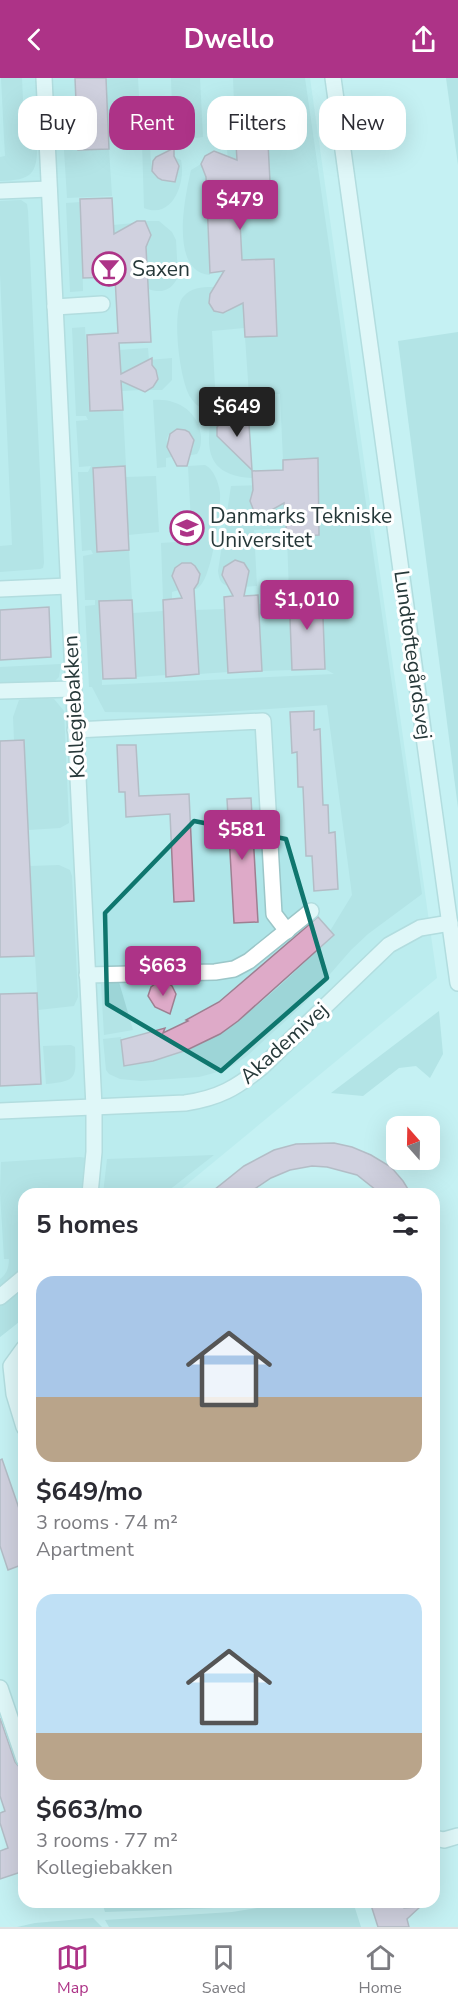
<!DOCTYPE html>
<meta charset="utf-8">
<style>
:root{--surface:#fff;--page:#f2f2f3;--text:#2b2b33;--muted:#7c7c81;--line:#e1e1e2;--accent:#ad3387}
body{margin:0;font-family:"Nunito Sans",sans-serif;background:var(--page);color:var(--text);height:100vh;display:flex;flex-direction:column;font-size:22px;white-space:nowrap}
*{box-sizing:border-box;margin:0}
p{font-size:20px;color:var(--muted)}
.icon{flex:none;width:33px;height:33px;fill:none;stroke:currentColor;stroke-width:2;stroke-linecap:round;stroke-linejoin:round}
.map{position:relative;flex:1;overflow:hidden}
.sheet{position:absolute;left:18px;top:1110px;width:422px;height:720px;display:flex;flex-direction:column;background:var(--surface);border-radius:18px;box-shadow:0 6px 24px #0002}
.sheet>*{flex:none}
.top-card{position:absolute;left:18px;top:18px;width:423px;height:54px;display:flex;gap:12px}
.needle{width:39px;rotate:340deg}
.buttons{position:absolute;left:386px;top:1038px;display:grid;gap:12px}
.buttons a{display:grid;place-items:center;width:54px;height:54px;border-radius:12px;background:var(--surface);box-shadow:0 6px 24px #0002;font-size:30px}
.price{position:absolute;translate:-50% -51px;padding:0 14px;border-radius:6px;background:var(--accent);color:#fff;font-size:20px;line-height:39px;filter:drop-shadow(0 2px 3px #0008)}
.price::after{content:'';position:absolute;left:50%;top:36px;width:18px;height:14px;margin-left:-9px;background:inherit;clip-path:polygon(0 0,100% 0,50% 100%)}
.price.active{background:#222;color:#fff}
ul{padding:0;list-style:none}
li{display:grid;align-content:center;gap:12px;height:318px;padding:0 18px}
li span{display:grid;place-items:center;height:186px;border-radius:18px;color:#555}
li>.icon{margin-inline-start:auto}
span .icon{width:108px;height:108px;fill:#fffc;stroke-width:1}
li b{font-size:26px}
h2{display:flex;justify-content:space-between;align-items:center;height:72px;padding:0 18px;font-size:26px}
.pill{padding:0 21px;border-radius:18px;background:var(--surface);box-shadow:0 6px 24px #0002;font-size:21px;line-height:54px}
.pill.active{background:var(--accent);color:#fff}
header{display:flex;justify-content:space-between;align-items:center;height:78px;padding:0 18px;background:var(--accent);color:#fff;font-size:27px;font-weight:700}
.menu{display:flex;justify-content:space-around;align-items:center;height:84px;border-top:2px solid var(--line);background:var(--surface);font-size:16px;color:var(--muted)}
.menu a{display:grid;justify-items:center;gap:3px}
.menu .active{color:var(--accent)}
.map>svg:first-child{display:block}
.built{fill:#afe6e9}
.green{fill:#9dd5d7}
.building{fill:#deaac8;stroke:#9e7f91;stroke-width:1.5}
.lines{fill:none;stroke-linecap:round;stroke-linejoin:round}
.minor-casing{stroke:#9bc6c8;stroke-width:18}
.minor{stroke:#fff;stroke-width:15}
.marked{fill:none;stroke:#0f766e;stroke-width:4.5;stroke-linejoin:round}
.labels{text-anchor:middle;stroke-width:6;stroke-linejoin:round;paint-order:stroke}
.poi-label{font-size:21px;fill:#263839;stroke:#fff;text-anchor:start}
.street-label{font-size:21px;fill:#263839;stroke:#fff}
</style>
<header><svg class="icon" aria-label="back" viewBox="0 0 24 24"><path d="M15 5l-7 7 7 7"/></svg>Dwello<svg class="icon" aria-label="share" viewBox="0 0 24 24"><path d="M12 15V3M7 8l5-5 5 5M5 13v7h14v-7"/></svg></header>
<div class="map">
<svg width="458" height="1849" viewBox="0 0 458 1849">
<rect width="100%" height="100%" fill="#c5f1f3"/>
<!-- built -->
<polygon class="built" points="0,0 310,0 437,900 175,1116 24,1116 24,1240 0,1259"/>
<!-- green -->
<g class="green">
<path d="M1 0H22L25 66 37 65C38 97 31 102 0 103V79L5 78Z"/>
<polygon points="106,0 138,0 141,54 109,56"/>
<polygon points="171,0 200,0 203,59 173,63"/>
<path d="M233 0H305L422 816 368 856 351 872 304 926 247 978 232 988 214 995 199 999 141 1003 120 1001 109 996 106 992 103 961 121 959 125 988C146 984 168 981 188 972 242 949 290 897 334 857L330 853 352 817 327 627 210 635 105 634 92 609H89L85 528 95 527V522H85L83 478 93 476 91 472 82 473 78 394H88L91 388 79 389 76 343 88 342 86 338H76L72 250 85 249 90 333 123 332 126 388 93 390 97 474 129 472 132 522 99 524 102 607 334 596 325 591 322 514 289 515 287 458 319 457 318 380 283 382 280 316 249 317 245 259 277 257 274 181 242 182 239 125 271 123 267 47 235 49Z"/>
<polygon points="446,0 458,0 458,87"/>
<path d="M235 59 239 118 206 120 210 197C169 194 185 119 191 92L201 86 204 95 207 99 228 82 226 60Z"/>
<path d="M142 63H150C151 75 148 106 169 102 174 101 177 97 179 92L176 80 181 82C186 104 173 142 144 130Z"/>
<polygon points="109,71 112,118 67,120 64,72"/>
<polygon points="21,122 27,126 28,133 44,485 43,490 40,491 0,494 0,468 12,467 0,196 0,123"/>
<polygon points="81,124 83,213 70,214 66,125"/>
<path d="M144 143H159L172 154 176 162 178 199C163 230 133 202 115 190L113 147 134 145 142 171 149 165 151 157Z"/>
<path d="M242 208 244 250 212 253 216 328 209 334C202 331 195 327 191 320 180 305 171 233 183 219 192 208 206 209 218 209 211 213 208 217 209 225 211 230 213 234 219 235 234 238 238 218 242 208Z"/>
<polygon points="458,254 458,730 398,263"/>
<polygon points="148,270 149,282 172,280 172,302 162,312 149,312 156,305 158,296 153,288 140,286 133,291 133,307 140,312 122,313 119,272"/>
<path d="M153 322C177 320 198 333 201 358 201 365 201 370 197 376L185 378 193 371 194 362C187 346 164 350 167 366 168 371 174 375 177 378L166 380V389L157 390Z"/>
<path d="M249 339 252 400C218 398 205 383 210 348L217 341H225C214 349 214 362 228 367L240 345 233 340Z"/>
<path d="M205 387C214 391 219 406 220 415 221 431 212 499 199 509 196 512 195 511 191 511L198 505C201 496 199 490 191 485L178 487 172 498 175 506 182 511 172 514V521L163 522 161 465 192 463 188 388Z"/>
<polygon points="156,398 159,454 128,457 126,399"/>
<path d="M260 407 254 410 250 419 252 428 255 431 283 407 286 450 254 452 257 508 242 509C254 500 250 485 235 482L224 489 222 497 228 508C220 506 219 500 218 493L231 408Z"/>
<polygon points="259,526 290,526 292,592 262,593"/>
<polygon points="225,531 228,594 199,596 195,532"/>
<polygon points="163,533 166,597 136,599 133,535"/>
<polygon points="61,586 59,599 53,605 0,609 0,589"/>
<polygon points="46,620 54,621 64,633 69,745 60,750 28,752 24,662 14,662 13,639 19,622"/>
<polygon points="59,787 70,792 72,798 78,919 74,928 38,932 30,788"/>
<polygon points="119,904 133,952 104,957 101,906"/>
<polygon points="439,933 443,976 430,1000 416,988 399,990 363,1018 331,1015"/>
<path d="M71 967 75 969C76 1000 78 1003 46 1006L43 968Z"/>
<polygon points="214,1077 164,1116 103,1116 107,1081"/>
<path d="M80 1079 87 1080 83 1116H24V1189L0 1209V1201C7 1196 9 1189 9 1181H4L0 1114 1 1084Z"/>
<polygon points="24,1207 24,1240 0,1259 0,1227"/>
<polygon points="102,1824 249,1824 214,1830 105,1834"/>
<polygon points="297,1824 353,1824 361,1849 109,1849 105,1842 232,1834"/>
<polygon points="93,1840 102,1849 17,1849 35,1845"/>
</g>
<!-- building -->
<g class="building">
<polygon points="75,0 106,0 109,71 78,72"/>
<polygon points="267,46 271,123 239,125 242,182 274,181 277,258 245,259 243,225 223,235 214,233 209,225 210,216 224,193 210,195 206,99 201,86 205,78 214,73 237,82 235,49"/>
<polygon points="174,70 174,78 179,88 175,104 162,102 158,100 152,93 153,83 156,79"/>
<polygon points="112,120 114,156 137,143 145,143 151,157 146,169 151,264 119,265 121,296 152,280 152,287 156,292 158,301 153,309 145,314 121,303 123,332 90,333 87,257 118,255 115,199 83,200 80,121"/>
<polygon points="227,339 249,346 252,392 217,358 217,349"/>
<polygon points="177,351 185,352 189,354 194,362 187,388 177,388 167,369 170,356"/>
<polygon points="318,380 319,457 287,458 284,425 268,434 255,436 250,423 253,412 252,393 283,392 283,382"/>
<polygon points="125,388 129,472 97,474 93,390"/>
<polygon points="235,482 244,485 249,493 244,518 258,517 262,593 228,595 224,519 233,518 222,497 224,489"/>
<polygon points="182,485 191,485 195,488 200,496 198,505 194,511 199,596 166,599 163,522 182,520 172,498 175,490"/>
<polygon points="322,514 325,591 292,592 289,515"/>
<polygon points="132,522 136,600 103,601 99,523"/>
<polygon points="49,529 51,579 0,582 0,532"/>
<polygon points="314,633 314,652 320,651 323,727 328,727 329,755 335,754 338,811 314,813 312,778 306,778 303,709 298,709 297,674 292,675 290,634"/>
<polygon points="24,662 34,878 0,879 0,663"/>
<polygon points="117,667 136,667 139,718 189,716 194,823 174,824 170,736 126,739 125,714 119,714"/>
<polygon points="251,720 258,844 234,845 227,721"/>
<polygon points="318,839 334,857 238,943 220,956 187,972 153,983 124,988 121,962 165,950 163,955 188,943 186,942 219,924"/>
<polygon points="168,905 172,908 176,916 170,936 155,929 148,918 151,909 155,906"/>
<polygon points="37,915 41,1006 0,1008 0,916"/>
<polygon points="334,1065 352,1069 371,1077 391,1089 403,1103 411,1116 381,1116 357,1097 327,1089 312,1088 290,1092 271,1100 247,1116 209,1116 244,1088 274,1072 296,1066"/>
<polygon points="2,1381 24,1445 24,1486 8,1492 0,1468 0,1382"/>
<polygon points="0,1640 15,1684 20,1690 24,1702 24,1793 0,1801 0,1773 8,1770 0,1745 0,1735 5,1733 0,1718"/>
<polygon points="370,1824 402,1824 404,1830 420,1829 407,1841 409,1849 378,1849"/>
</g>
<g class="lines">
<defs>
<g id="minor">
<polyline points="44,0 94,1029 94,1074 90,1116"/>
<polyline points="333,0 458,905"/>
<polyline points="0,113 49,111"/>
<polyline points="55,229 102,226"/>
<polyline points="0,511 68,508"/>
<polyline points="0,613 73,611"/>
<polyline points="75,652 263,643 274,836 287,853"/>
<polyline points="87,897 215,894 234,891 249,883 311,833"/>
<path d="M0 1033 185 1025C219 1020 236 1010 262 989L389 867 420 850 450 845"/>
<polyline points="0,1219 24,1199"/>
<polyline points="24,1270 11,1288 14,1316 24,1349"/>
<polyline points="0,1610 24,1681"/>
<polyline points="434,1760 444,1762 458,1758"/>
</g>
</defs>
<!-- minor casing -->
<use href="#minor" class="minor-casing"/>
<!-- minor -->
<use href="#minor" class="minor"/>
</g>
<!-- marked area -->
<path d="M0 0H458V1849H0ZM194 743 286 761 327 900 221 993 107 926 105 835Z" fill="#c5f1f3" fill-opacity=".55" fill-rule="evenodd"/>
<path class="marked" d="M194 743 286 761 327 900 221 993 107 926 105 835Z"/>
<!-- icons -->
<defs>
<symbol id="bar-ring" viewBox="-11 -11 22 22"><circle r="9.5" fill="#fff" stroke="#ad3387" stroke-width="1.5"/><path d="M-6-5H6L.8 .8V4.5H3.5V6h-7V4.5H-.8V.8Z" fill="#ad3387"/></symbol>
<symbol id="university-ring" viewBox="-11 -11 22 22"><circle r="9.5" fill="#fff" stroke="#ad3387" stroke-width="1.5"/><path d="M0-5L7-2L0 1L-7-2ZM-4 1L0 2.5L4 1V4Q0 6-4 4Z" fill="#ad3387"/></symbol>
</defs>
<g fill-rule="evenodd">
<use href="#bar-ring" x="90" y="172" width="38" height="38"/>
<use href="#university-ring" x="168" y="431" width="38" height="38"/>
</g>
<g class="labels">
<!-- poi labels -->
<g class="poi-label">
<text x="132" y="198">Saxen</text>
<text x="210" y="445">Danmarks Tekniske<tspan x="210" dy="24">Universitet</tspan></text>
</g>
<!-- street labels -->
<g class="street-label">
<text transform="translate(413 577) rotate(82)" y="7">Lundtoftegårdsvej</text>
<text transform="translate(74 629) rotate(-93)" y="7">Kollegiebakken</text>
<text transform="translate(284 965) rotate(-42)" y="7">Akademivej</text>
</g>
</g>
</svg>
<div class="buttons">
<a><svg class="needle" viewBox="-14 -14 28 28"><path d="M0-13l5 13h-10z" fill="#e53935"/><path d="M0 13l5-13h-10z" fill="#7c7c81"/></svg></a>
</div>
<b class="price" style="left:240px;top:153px">$479</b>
<b class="price active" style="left:237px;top:360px">$649</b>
<b class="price" style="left:307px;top:553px">$1,010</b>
<b class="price" style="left:242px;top:783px">$581</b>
<b class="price" style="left:163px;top:919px">$663</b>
<div class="top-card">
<a class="pill">Buy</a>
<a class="pill active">Rent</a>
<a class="pill">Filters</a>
<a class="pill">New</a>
</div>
<section class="sheet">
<h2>5 homes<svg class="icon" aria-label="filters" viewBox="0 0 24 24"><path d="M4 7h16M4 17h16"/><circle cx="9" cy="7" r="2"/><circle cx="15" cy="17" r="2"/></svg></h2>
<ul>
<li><span style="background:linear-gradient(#a9c7e8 65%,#b9a48a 0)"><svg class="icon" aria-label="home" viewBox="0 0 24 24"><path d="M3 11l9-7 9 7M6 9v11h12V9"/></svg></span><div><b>$649/mo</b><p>3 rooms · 74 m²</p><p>Apartment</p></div></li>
<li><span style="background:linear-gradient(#bfe0f5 75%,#b9a48a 0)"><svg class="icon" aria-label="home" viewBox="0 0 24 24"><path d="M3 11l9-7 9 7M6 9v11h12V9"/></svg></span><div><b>$663/mo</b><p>3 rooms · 77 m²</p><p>Kollegiebakken</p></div></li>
</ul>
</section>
</div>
<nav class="menu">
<a class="active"><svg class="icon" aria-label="map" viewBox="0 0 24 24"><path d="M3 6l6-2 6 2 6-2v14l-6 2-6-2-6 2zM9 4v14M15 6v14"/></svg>Map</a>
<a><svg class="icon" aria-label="saved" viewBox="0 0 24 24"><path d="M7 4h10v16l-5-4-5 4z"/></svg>Saved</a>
<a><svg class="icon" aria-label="home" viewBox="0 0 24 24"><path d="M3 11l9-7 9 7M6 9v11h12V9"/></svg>Home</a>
</nav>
